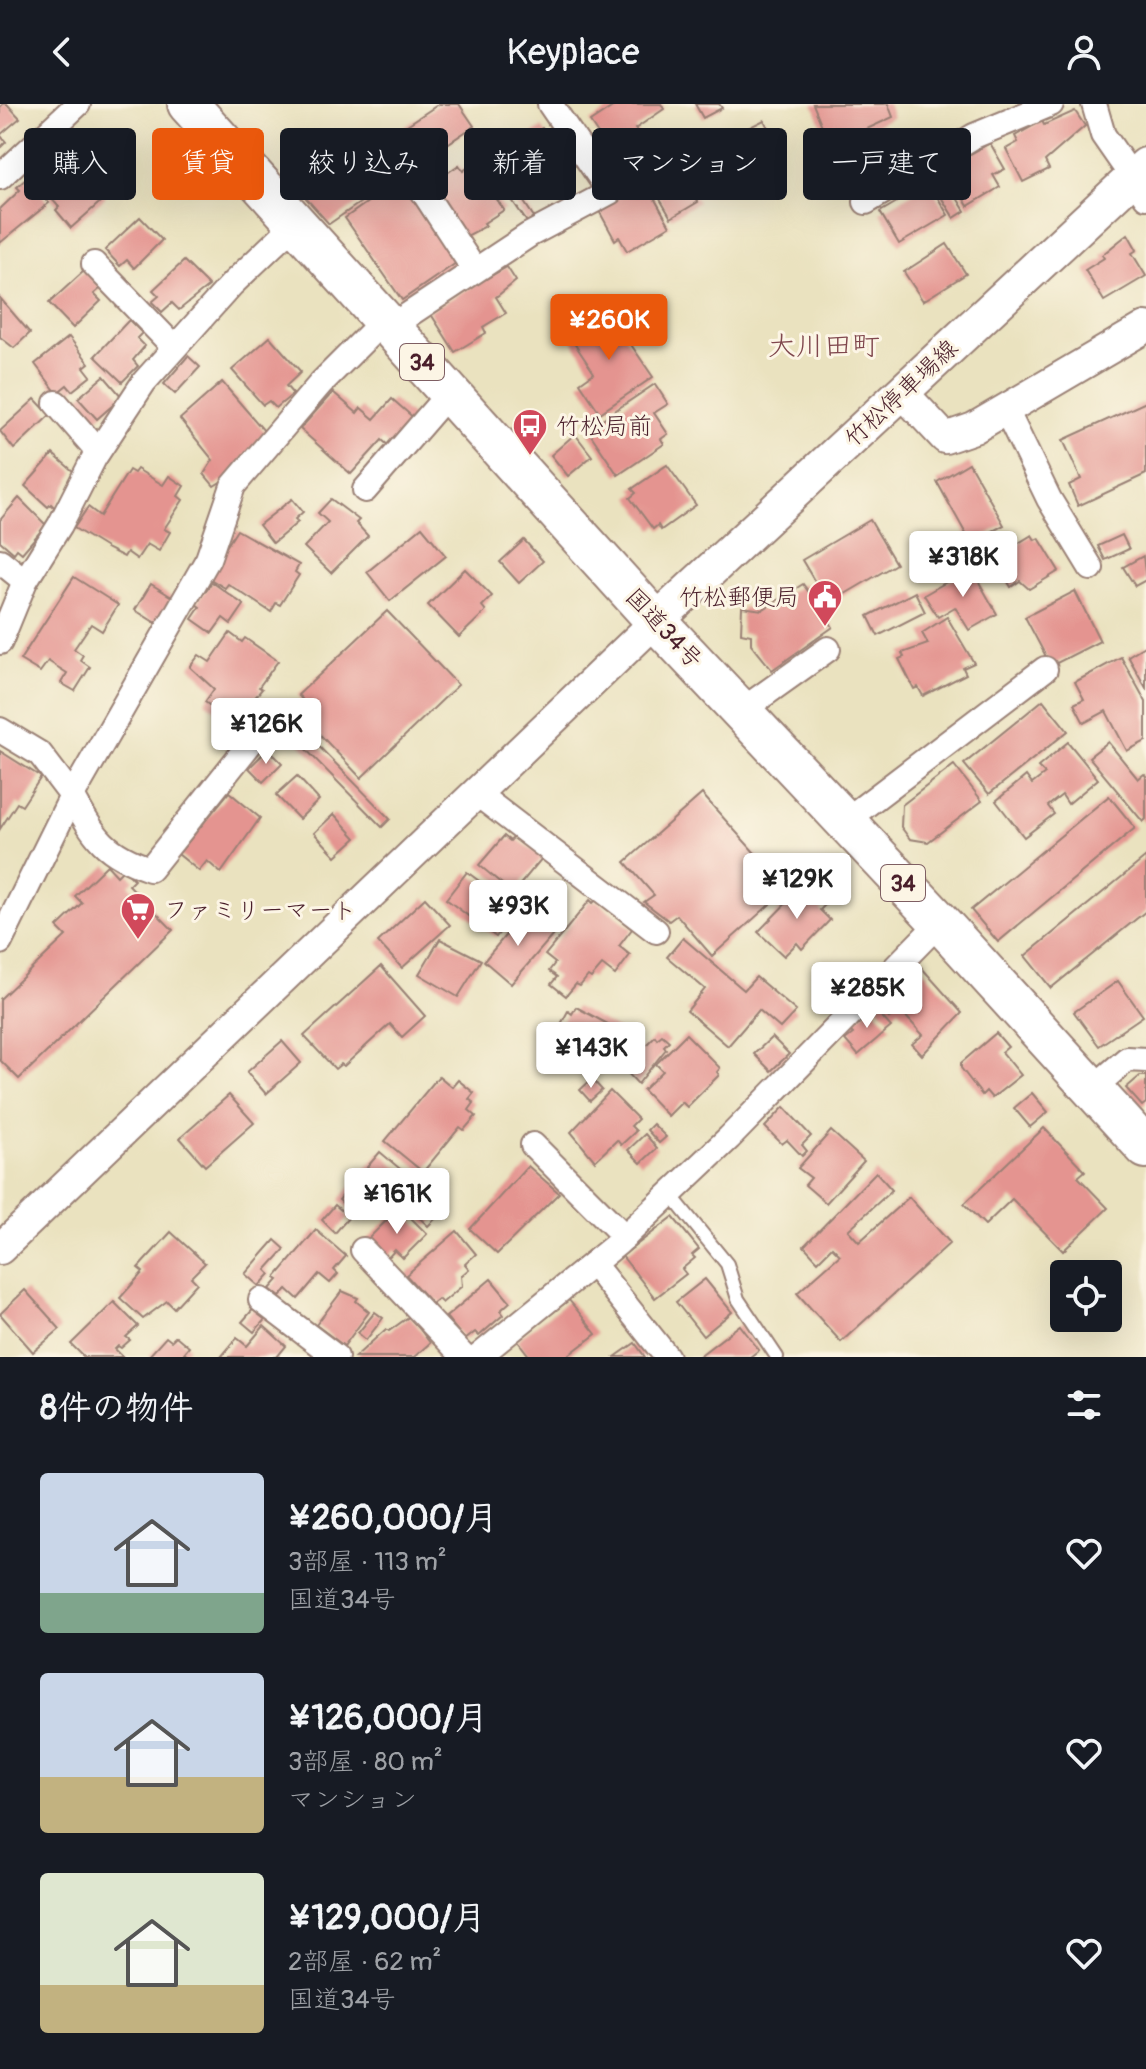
<!DOCTYPE html>
<html lang="ja">
<meta charset="utf-8">
<style>
:root{--surface:#171b24;--page:#242831;--text:#f1f3f6;--muted:#9ea1a6;--accent:#ea580c}
body{margin:0;font-family:Pangolin,"Klee One",sans-serif;background:var(--page);color:var(--text);height:100vh;display:flex;flex-direction:column;font-size:30px;white-space:nowrap}
*{box-sizing:border-box;margin:0}
p{font-size:26px;color:var(--muted)}
.icon{flex:none;width:44px;height:44px;fill:none;stroke:currentColor;stroke-width:2;stroke-linecap:round;stroke-linejoin:round}
.map{position:relative;height:1253px;overflow:hidden}
.sheet{display:flex;flex-direction:column;background:var(--surface);flex:1}
.sheet>*{flex:none}
.hud{position:absolute;left:24px;top:24px;width:1098px;height:72px;display:flex;gap:16px}
.tools{position:absolute;left:1050px;top:1156px;display:grid;gap:16px}
.tools a{display:grid;place-items:center;width:72px;height:72px;border-radius:8px;background:var(--surface);box-shadow:0 8px 32px #0002;font-size:40px}
.price{position:absolute;translate:-50% -68px;padding:0 18px;border-radius:8px;background:#fff;color:#222;font-size:26px;line-height:52px;filter:drop-shadow(0 2px 4px #0008)}
.price::after{content:'';position:absolute;left:50%;top:48px;width:24px;height:18px;margin-left:-12px;background:inherit;clip-path:polygon(0 0,100% 0,50% 100%)}
.price.current{background:var(--accent);color:#fff}
ul{padding:0;list-style:none}
li{display:flex;align-items:center;gap:24px;height:200px;padding:0 40px}
li span{display:grid;place-items:center;flex:none;width:224px;height:160px;border-radius:8px;color:#555}
li>.icon{margin-inline-start:auto}
span .icon{width:96px;height:96px;fill:#fffc;stroke-width:1}
li b{font-size:34px}
h2{display:flex;justify-content:space-between;align-items:center;height:96px;padding:0 40px;font-size:34px}
.pill{padding:0 28px;border-radius:8px;background:var(--surface);box-shadow:0 8px 32px #0002;font-size:28px;line-height:72px}
.pill.current{background:var(--accent);color:#fff}
header{display:flex;justify-content:space-between;align-items:center;height:104px;padding:0 40px;background:var(--surface);font-size:36px;font-weight:600}
.map>svg:first-child{display:block}
.building{fill:#e49490}
.lines{fill:none;stroke-linecap:round;stroke-linejoin:round}
.service-casing{stroke:#9a8075;stroke-width:16}
.minor-casing{stroke:#9a8075;stroke-width:28}
.tertiary-casing{stroke:#9a8075;stroke-width:34}
.secondary-casing{stroke:#9a8075;stroke-width:38}
.trunk-casing{stroke:#9a8075;stroke-width:44}
.service{stroke:#fff;stroke-width:12}
.minor{stroke:#fff;stroke-width:24}
.tertiary{stroke:#fff;stroke-width:30}
.secondary{stroke:#fff;stroke-width:34}
.trunk{stroke:#fff;stroke-width:40}
.labels{text-anchor:middle;stroke-width:6;stroke-linejoin:round;paint-order:stroke}
.shield{fill:#fcf5e5;stroke:#7f5f63;stroke-width:2}
.shield-label{font-size:22px;font-weight:bold;fill:#4a1f2b}
.street-label{font-size:24px;fill:#4a1f2b;stroke:#fcf5e5}
.poi-label{font-size:24px;fill:#4a1f2b;stroke:#fcf5e5;text-anchor:start}
.quarter-label{font-size:28px;fill:#80484e;stroke:#fcf5e5}
</style>
<header><svg class="icon" aria-label="back" viewBox="0 0 24 24"><path d="M15 5l-7 7 7 7"/></svg>Keyplace<svg class="icon" aria-label="person" viewBox="0 0 24 24"><circle cx="12" cy="8" r="4"/><path d="M4 21q1-7 8-7t8 7"/></svg></header>
<div class="map">
<svg width="1146" height="1253" viewBox="0 0 1146 1253">
<rect width="100%" height="100%" fill="#fcf5e5"/>
<filter id="ink" filterUnits="userSpaceOnUse"><feTurbulence type="fractalNoise" baseFrequency=".0125" numOctaves="2"/><feDisplacementMap in="SourceGraphic" scale="16" xChannelSelector="R" yChannelSelector="G"/><feConvolveMatrix kernelMatrix="1 2 1 2 8 2 1 2 1" color-interpolation-filters="sRGB"/></filter>
<filter id="wash" filterUnits="userSpaceOnUse"><feTurbulence type="fractalNoise" baseFrequency=".006" numOctaves="4" result="noise"/><feDisplacementMap in="SourceGraphic" scale="32" xChannelSelector="R" yChannelSelector="G"/><feGaussianBlur stdDeviation="1.8" result="paint"/><feColorMatrix in="noise" values="0 0 0 0 0 0 0 0 0 0 0 0 0 0 0 0 0 1.4 0 .05"/><feComposite in="paint" operator="in"/></filter>
<g filter="url(#wash)">
<rect width="100%" height="100%" fill="#eae2bf"/>
<g id="blocks">
<!-- building -->
<g class="building">
<polygon points="3,0 7,0 20,14 0,31 6,38 0,44 0,3"/>
<polygon points="439,0 459,0 474,22 416,61 395,29"/>
<polygon points="617,0 661,0 664,5 635,25 642,35 620,55 618,52 614,54 590,18"/>
<polygon points="695,0 719,0 722,4 703,14"/>
<polygon points="813,0 888,0 893,13 841,37 839,33 828,37"/>
<polygon points="1075,7 1085,22 1045,57 1049,65 1023,78 1006,45 1018,38 1015,32 1042,17 1044,21"/>
<polygon points="764,16 774,35 768,38 773,48 714,78 709,67 704,69 694,51"/>
<polygon points="542,24 572,68 550,83 555,89 546,95 541,88 524,98 534,113 527,118 482,52 491,46 495,51"/>
<polygon points="366,28 399,72 329,120 297,84 340,52 335,46"/>
<polygon points="56,38 106,93 71,124 56,106 59,103 49,92 51,90 27,63"/>
<polygon points="990,39 1005,65 993,71 1000,83 968,102 946,64"/>
<polygon points="480,55 491,71 484,76 504,106 484,119 486,122 463,134 428,82 459,61 463,67"/>
<polygon points="677,62 698,98 671,114 654,85 660,82 655,74"/>
<polygon points="941,68 965,107 954,114 930,75"/>
<polygon points="27,74 49,99 0,139 0,105 20,86 17,83"/>
<polygon points="402,74 459,157 402,196 345,114"/>
<polygon points="645,78 670,122 627,147 619,133 615,136 598,105"/>
<polygon points="929,79 948,111 899,140 880,108"/>
<polygon points="140,113 162,136 134,164 127,156 120,162 105,146"/>
<polygon points="1128,130 1137,146 1132,149 1146,172 1104,197 1085,166 1104,154 1102,151"/>
<polygon points="947,140 966,170 923,197 904,168"/>
<polygon points="184,157 209,182 179,206 172,199 162,208 152,198 159,192 153,186"/>
<polygon points="507,163 516,177 496,193 506,209 483,223 486,229 455,248 429,207"/>
<polygon points="84,167 101,184 94,190 101,197 73,224 49,199"/>
<polygon points="0,194 30,229 14,244 0,233"/>
<polygon points="608,207 653,273 600,309 580,279 594,269 570,233"/>
<polygon points="129,216 142,229 137,234 145,242 133,256 138,262 122,278 95,252"/>
<polygon points="69,233 89,259 84,263 91,272 72,287 67,281 57,289 35,260"/>
<polygon points="270,233 301,268 286,282 293,290 276,304 269,297 263,301 232,266"/>
<polygon points="188,252 200,263 175,290 164,280"/>
<polygon points="104,272 122,293 97,315 78,294"/>
<polygon points="222,278 265,328 224,379 222,377 214,382 204,370 213,356 180,315"/>
<polygon points="655,280 668,300 654,309 668,330 661,335 664,340 618,371 589,328 597,324 595,320"/>
<polygon points="333,288 357,309 361,304 374,315 392,295 415,315 390,343 382,336 351,370 300,325"/>
<polygon points="35,295 50,311 14,345 0,327"/>
<polygon points="1146,298 1146,370 1078,402 1069,381 1081,375 1063,336"/>
<polygon points="575,330 592,352 568,372 551,351"/>
<polygon points="53,350 74,368 55,404 51,400 48,403 25,382"/>
<polygon points="969,359 1004,421 971,439 937,378"/>
<polygon points="667,361 696,401 661,426 658,421 653,425 630,394 636,389 632,385"/>
<polygon points="137,365 163,381 169,372 184,382 178,392 183,396 164,425 170,428 159,447 147,440 137,455 127,448 124,453 108,445 74,424 88,403 100,412 129,366 134,369"/>
<polygon points="19,394 46,421 22,449 17,445 14,449 0,437 0,416"/>
<polygon points="292,395 303,408 295,415 298,418 273,439 259,421"/>
<polygon points="331,395 359,416 356,419 368,432 331,469 304,443 328,418 318,409"/>
<polygon points="870,416 896,460 828,500 802,456"/>
<polygon points="422,423 446,452 390,497 367,468"/>
<polygon points="237,426 299,461 295,468 299,471 280,501 276,499 271,508 228,480 225,484 207,473"/>
<polygon points="1032,431 1035,436 1039,434 1059,467 1029,485 1020,477 1011,483 994,454"/>
<polygon points="1122,431 1129,445 1105,456 1098,442"/>
<polygon points="956,433 970,457 937,476 923,453"/>
<polygon points="524,436 543,457 519,479 500,458"/>
<polygon points="1143,452 1146,476 1135,482 1123,463"/>
<polygon points="971,464 997,510 969,526 955,503 938,513 924,491"/>
<polygon points="465,465 492,492 482,502 486,507 459,533 428,501"/>
<polygon points="74,473 118,501 102,527 91,520 74,545 83,551 80,556 90,563 75,587 61,579 67,569 48,557 40,568 20,556"/>
<polygon points="212,478 244,501 231,520 223,514 212,529 192,515 200,503 196,500"/>
<polygon points="151,480 175,495 159,521 135,506"/>
<polygon points="803,480 833,523 772,566 751,540 751,531 741,529 742,503 762,506"/>
<polygon points="1075,487 1100,537 1051,562 1025,513"/>
<polygon points="915,488 925,508 878,532 868,512"/>
<polygon points="387,507 458,581 361,674 294,603 302,595 298,591"/>
<polygon points="947,513 974,559 963,564 966,570 923,592 918,583 914,585 899,555 904,553 902,549 928,540 922,529"/>
<polygon points="230,529 242,538 245,534 278,557 259,583 262,585 234,619 205,598 214,585 190,563 199,551 210,558"/>
<polygon points="1146,541 1146,584 1128,552"/>
<polygon points="1121,553 1146,598 1146,637 1127,647 1106,607 1084,619 1074,600 1084,595 1075,578"/>
<polygon points="1043,596 1068,627 989,690 964,660"/>
<polygon points="294,617 390,715 382,723 286,625"/>
<polygon points="1068,638 1098,675 1068,700 1062,691 1048,702 1054,710 1024,733 996,697 1026,672 1032,680 1045,670 1038,663"/>
<polygon points="1108,638 1138,675 1144,670 1146,672 1146,715 1143,718 1089,653"/>
<polygon points="268,645 282,659 263,678 249,664"/>
<polygon points="0,647 41,673 22,702 17,699 0,725"/>
<polygon points="954,661 982,697 928,738 910,735 901,723 902,701"/>
<polygon points="297,672 319,696 299,715 276,691"/>
<polygon points="229,688 260,714 221,769 207,757 199,767 178,750"/>
<polygon points="702,690 787,785 712,852 677,811 669,817 644,798 654,791 625,758"/>
<polygon points="1109,692 1135,724 998,838 971,806"/>
<polygon points="334,710 356,734 336,752 314,729"/>
<polygon points="504,732 510,737 514,733 543,753 513,789 479,761"/>
<polygon points="1146,753 1146,807 1051,884 1025,852"/>
<polygon points="822,760 838,777 825,788 810,772"/>
<polygon points="107,761 117,772 124,765 134,776 129,781 173,826 19,975 0,956 0,895 66,832 57,823 82,799 75,792"/>
<polygon points="467,768 517,805 496,833 446,795"/>
<polygon points="807,778 828,798 820,806 830,816 802,845 797,839 784,852 758,828"/>
<polygon points="425,794 450,821 402,864 378,838"/>
<polygon points="590,796 593,799 596,796 632,825 619,842 630,851 615,871 602,861 591,874 588,872 580,882 576,880 566,892 551,880 557,873 549,867 555,859 545,851"/>
<polygon points="525,808 553,831 511,880 484,857"/>
<polygon points="683,834 744,886 756,873 796,907 780,924 759,906 728,942 687,907 705,885 667,853"/>
<polygon points="440,835 481,856 458,893 419,870"/>
<polygon points="381,862 425,912 402,933 390,920 344,962 341,960 335,965 304,932"/>
<polygon points="921,863 962,909 922,951 912,940 923,931 899,905 889,914 878,902 904,879 899,873 907,866 912,872"/>
<polygon points="1118,877 1143,912 1099,942 1074,908"/>
<polygon points="872,902 891,923 858,951 845,936 853,930 847,924"/>
<polygon points="576,903 619,926 610,944 614,946 608,958 602,955 594,968 566,953 563,957 546,948 568,907 572,910"/>
<polygon points="996,929 1008,943 1002,948 1021,971 992,994 986,987 982,991 961,964 961,959"/>
<polygon points="686,930 720,964 717,968 719,971 687,1003 682,998 668,1012 643,986 663,967 656,960"/>
<polygon points="662,931 669,937 664,942 666,945 638,980 623,964 655,932 657,935"/>
<polygon points="772,933 789,950 771,967 754,950"/>
<polygon points="282,937 301,959 266,990 247,968"/>
<polygon points="439,972 452,983 458,976 474,989 469,995 474,999 469,1006 476,1012 464,1026 460,1023 423,1068 385,1037"/>
<polygon points="1140,972 1146,972 1146,999 1142,1002 1126,984"/>
<polygon points="592,975 602,986 590,997 580,986"/>
<polygon points="610,987 638,1015 631,1022 636,1027 621,1041 617,1036 595,1057 571,1028"/>
<polygon points="1032,989 1048,1008 1030,1023 1014,1004"/>
<polygon points="229,991 254,1019 205,1062 180,1034"/>
<polygon points="784,1003 811,1032 802,1041 807,1047 802,1052 787,1036 782,1040 765,1023"/>
<polygon points="653,1020 666,1033 659,1039 647,1026"/>
<polygon points="1044,1024 1085,1067 1078,1073 1108,1104 1063,1147 1012,1095 985,1121 964,1100"/>
<polygon points="831,1027 864,1057 826,1099 805,1081 811,1074 798,1064"/>
<polygon points="645,1030 657,1044 641,1059 628,1046"/>
<polygon points="380,1048 405,1069 378,1101 374,1098 360,1114 339,1096"/>
<polygon points="528,1062 559,1089 497,1150 470,1125"/>
<polygon points="876,1068 892,1086 848,1126 859,1138 909,1093 950,1139 841,1238 797,1189 840,1151 832,1143 818,1157 804,1142"/>
<polygon points="416,1084 441,1109 428,1122 402,1097"/>
<polygon points="335,1101 349,1113 335,1129 322,1116"/>
<polygon points="400,1103 427,1130 403,1154 395,1146 385,1157 366,1137"/>
<polygon points="673,1113 699,1145 692,1151 695,1154 682,1165 686,1170 655,1194 622,1152"/>
<polygon points="316,1126 346,1152 334,1166 338,1170 330,1179 319,1170 298,1195 287,1185 280,1193 270,1185 278,1176 275,1174"/>
<polygon points="457,1127 476,1150 465,1160 469,1165 461,1172 462,1182 442,1199 438,1195 432,1200 406,1171"/>
<polygon points="171,1128 205,1159 191,1173 197,1179 174,1204 167,1197 143,1215 120,1194 143,1168 138,1164"/>
<polygon points="275,1136 285,1145 266,1166 270,1170 259,1182 245,1170"/>
<polygon points="491,1175 510,1198 500,1207 503,1211 479,1232 475,1228 465,1236 446,1213"/>
<polygon points="705,1175 732,1208 703,1232 676,1198"/>
<polygon points="25,1186 60,1225 33,1248 0,1210"/>
<polygon points="342,1187 358,1194 356,1197 369,1208 344,1242 316,1221"/>
<polygon points="569,1196 596,1230 566,1253 530,1253 517,1236"/>
<polygon points="114,1198 138,1222 126,1233 130,1236 121,1244 118,1242 115,1245 123,1253 84,1253 71,1240"/>
<polygon points="256,1202 268,1212 254,1228 242,1218"/>
<polygon points="375,1208 383,1214 366,1236 358,1229"/>
<polygon points="410,1212 430,1239 414,1253 355,1253 386,1225 389,1227"/>
<polygon points="740,1221 759,1246 750,1253 698,1253"/>
<polygon points="264,1222 286,1242 277,1253 221,1253 237,1234 247,1242"/>
<polygon points="176,1232 189,1243 184,1249 189,1253 148,1253 166,1233 171,1237"/>
<polygon points="635,1239 645,1253 615,1253"/>
</g>
</g>
</g>
<g filter="url(#ink)">
<use href="#blocks" fill-opacity="0" stroke="#9a8075" stroke-width="2"/>
<g class="lines">
<defs>
<polyline id="service" points="670,1090 727,1160 738,1195 777,1253"/>
<g id="minor">
<polyline points="1094,0 1103,31 1146,93"/>
<polyline points="390,37 474,165"/>
<polyline points="0,73 78,0"/>
<polyline points="866,98 974,32 1051,0"/>
<polyline points="94,160 174,243"/>
<polyline points="390,223 529,131 610,88 550,0"/>
<polyline points="56,299 98,347"/>
<polyline points="1006,306 1049,395 1091,464"/>
<polyline points="365,386 449,289"/>
<polyline points="0,457 25,477"/>
<polyline points="0,538 25,477 60,421 94,354 144,278 232,180 296,119"/>
<polyline points="741,607 828,545"/>
<polyline points="0,626 40,650 72,692 0,838"/>
<path d="M256 632 150 765C105 750 95 734 72 692L208 455 233 382 321 279 384 216"/>
<polyline points="476,689 656,827"/>
<polyline points="845,717 1045,565"/>
<polyline points="1092,985 1127,955 1146,956"/>
<polyline points="533,1041 625,1133"/>
<polyline points="363,1146 464,1253"/>
<polyline points="593,1160 667,1253"/>
<polyline points="261,1196 336,1253"/>
<polyline points="478,1253 617,1140 729,1034 940,818"/>
</g>
<g id="tertiary">
<polyline points="902,288 945,334 974,324 1146,223"/>
<polyline points="0,1145 656,517"/>
</g>
<polyline id="secondary" points="656,517 1146,61"/>
<polyline id="trunk" points="188,0 656,517 940,818 1146,1044"/>
</defs>
<!-- service casing -->
<use href="#service" class="service-casing"/>
<!-- minor casing -->
<use href="#minor" class="minor-casing"/>
<!-- tertiary casing -->
<use href="#tertiary" class="tertiary-casing"/>
<!-- secondary casing -->
<use href="#secondary" class="secondary-casing"/>
<!-- trunk casing -->
<use href="#trunk" class="trunk-casing"/>
<!-- service -->
<use href="#service" class="service"/>
<!-- minor -->
<use href="#minor" class="minor"/>
<!-- tertiary -->
<use href="#tertiary" class="tertiary"/>
<!-- secondary -->
<use href="#secondary" class="secondary"/>
<!-- trunk -->
<use href="#trunk" class="trunk"/>
</g>
</g>
<!-- icons -->
<defs>
<symbol id="bus-pin" viewBox="-11 -11 22 30"><path d="M0 17L-7.5 6A9.5 9.5 0 1 1 7.5 6Z" fill="#d1495b" stroke="#fcf5e5"/><path d="M-5-6H5V4H4V6H2V4H-2V6H-4V4H-5ZM-3.5-4V0h7V-4ZM-3.5 1.2v1.5H-2V1.2ZM2 1.2v1.5H3.5V1.2Z" fill="#fff"/></symbol>
<symbol id="civic-pin" viewBox="-11 -11 22 30"><path d="M0 17L-7.5 6A9.5 9.5 0 1 1 7.5 6Z" fill="#d1495b" stroke="#fcf5e5"/><path d="M-.6-6.5H3V-4.5H.6V-3L4-1V1h2V6H-6V1h2V-1L-.6-3ZM-1.2 2.5V6h2.4V2.5Z" fill="#fff"/></symbol>
<symbol id="supermarket-pin" viewBox="-11 -11 22 30"><path d="M0 17L-7.5 6A9.5 9.5 0 1 1 7.5 6Z" fill="#d1495b" stroke="#fcf5e5"/><path d="M-6-5.5h2.5l.6 2H6L4.5 2H-2.5L-4.4-4H-6ZM-1.5 3.2a1.3 1.3 0 1 0 .1 0ZM3 3.2a1.3 1.3 0 1 0 .1 0Z" fill="#fff"/></symbol>
</defs>
<g fill-rule="evenodd">
<use href="#bus-pin" x="510" y="302" width="40" height="54"/>
<use href="#civic-pin" x="805" y="473" width="40" height="54"/>
<use href="#supermarket-pin" x="118" y="786" width="40" height="54"/>
</g>
<g class="labels">
<!-- shield labels -->
<g class="shield">
<rect x="400" y="240" width="44" height="36" rx="6"/>
<rect x="881" y="761" width="44" height="36" rx="6"/>
</g>
<g class="shield-label">
<text x="422" y="266">34</text>
<text x="903" y="787">34</text>
</g>
<!-- street labels -->
<g class="street-label">
<text transform="translate(901 289) rotate(-43)" y="8">竹松停車場線</text>
<text transform="translate(664 524) rotate(47)" y="8">国道34号</text>
</g>
<!-- poi labels -->
<g class="poi-label">
<text x="556" y="330">竹松局前</text>
<text x="799" y="501" text-anchor="end">竹松郵便局</text>
<text x="164" y="814">ファミリーマート</text>
</g>
<!-- quarter labels -->
<g class="quarter-label">
<text x="824" y="251">大川田町</text>
</g>
</g>
</svg>
<div class="tools">
<a><svg class="icon" aria-label="locate" viewBox="0 0 24 24"><circle cx="12" cy="12" r="6"/><path d="M12 2v4M12 18v4M2 12h4M18 12h4"/></svg></a>
</div>
<b class="price current" style="left:609px;top:258px">¥260K</b>
<b class="price" style="left:963px;top:495px">¥318K</b>
<b class="price" style="left:266px;top:662px">¥126K</b>
<b class="price" style="left:797px;top:817px">¥129K</b>
<b class="price" style="left:518px;top:844px">¥93K</b>
<b class="price" style="left:867px;top:926px">¥285K</b>
<b class="price" style="left:591px;top:986px">¥143K</b>
<b class="price" style="left:397px;top:1132px">¥161K</b>
<div class="hud">
<a class="pill">購入</a>
<a class="pill current">賃貸</a>
<a class="pill">絞り込み</a>
<a class="pill">新着</a>
<a class="pill">マンション</a>
<a class="pill">一戸建て</a>
</div>
</div>
<section class="sheet">
<h2>8件の物件<svg class="icon" aria-label="filters" viewBox="0 0 24 24"><path d="M4 7h16M4 17h16"/><circle cx="9" cy="7" r="2"/><circle cx="15" cy="17" r="2"/></svg></h2>
<ul>
<li><span style="background:linear-gradient(#c9d6e8 75%,#7fa58c 0)"><svg class="icon" aria-label="home" viewBox="0 0 24 24"><path d="M3 11l9-7 9 7M6 9v11h12V9"/></svg></span><div><b>¥260,000/月</b><p>3部屋 · 113 m²</p><p>国道34号</p></div><svg class="icon" aria-label="heart" viewBox="0 0 24 24"><path d="M12 20l-8-8c-3-5 5-10 8-4 3-6 11-1 8 4z"/></svg></li>
<li><span style="background:linear-gradient(#c9d6e8 65%,#c2b280 0)"><svg class="icon" aria-label="home" viewBox="0 0 24 24"><path d="M3 11l9-7 9 7M6 9v11h12V9"/></svg></span><div><b>¥126,000/月</b><p>3部屋 · 80 m²</p><p>マンション</p></div><svg class="icon" aria-label="heart" viewBox="0 0 24 24"><path d="M12 20l-8-8c-3-5 5-10 8-4 3-6 11-1 8 4z"/></svg></li>
<li><span style="background:linear-gradient(#dfe7d0 70%,#c2b280 0)"><svg class="icon" aria-label="home" viewBox="0 0 24 24"><path d="M3 11l9-7 9 7M6 9v11h12V9"/></svg></span><div><b>¥129,000/月</b><p>2部屋 · 62 m²</p><p>国道34号</p></div><svg class="icon" aria-label="heart" viewBox="0 0 24 24"><path d="M12 20l-8-8c-3-5 5-10 8-4 3-6 11-1 8 4z"/></svg></li>
</ul>
</section>
